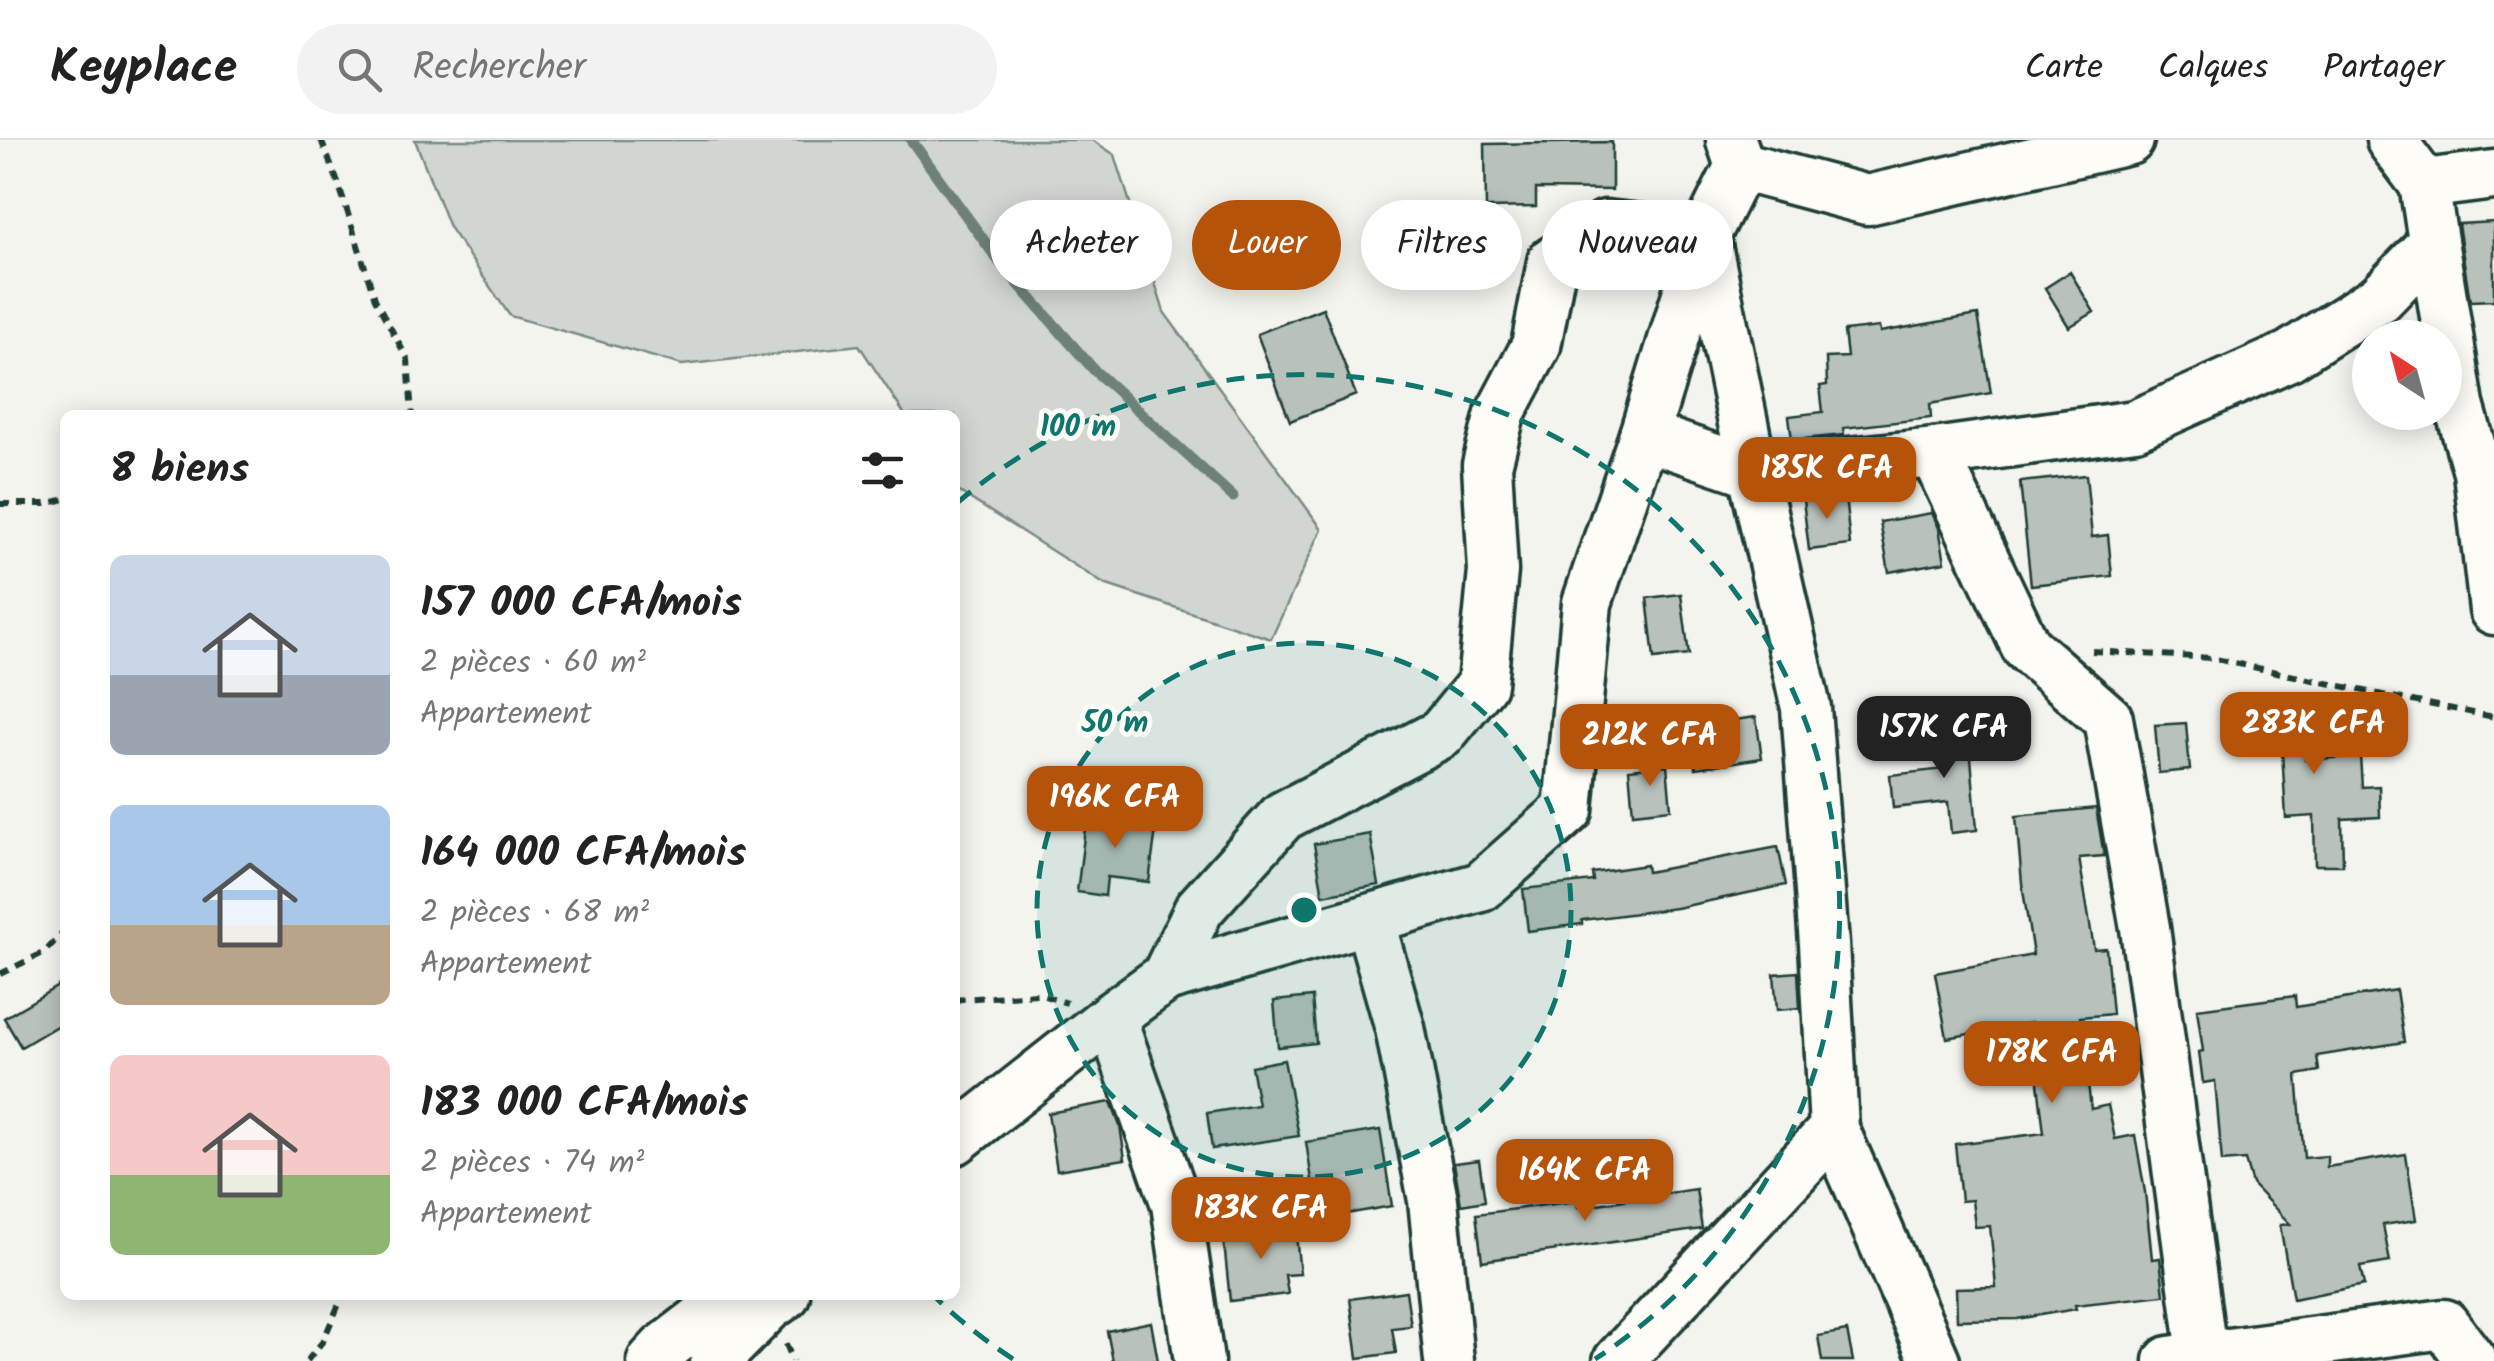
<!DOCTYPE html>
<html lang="fr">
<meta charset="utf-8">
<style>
:root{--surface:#fff;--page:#f2f2f2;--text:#222;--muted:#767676;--line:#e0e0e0;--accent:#b45309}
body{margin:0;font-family:Kalam,sans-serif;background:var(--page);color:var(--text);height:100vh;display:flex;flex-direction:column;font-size:38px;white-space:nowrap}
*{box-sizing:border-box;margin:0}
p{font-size:32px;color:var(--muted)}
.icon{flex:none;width:55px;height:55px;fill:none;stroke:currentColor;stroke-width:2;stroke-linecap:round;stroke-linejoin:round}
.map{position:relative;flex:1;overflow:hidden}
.drawer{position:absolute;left:60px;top:270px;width:900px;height:890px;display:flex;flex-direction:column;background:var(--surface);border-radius:15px;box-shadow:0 5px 25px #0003}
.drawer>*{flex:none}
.top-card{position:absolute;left:990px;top:60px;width:950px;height:90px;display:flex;gap:20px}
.needle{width:65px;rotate:324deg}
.buttons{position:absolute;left:2352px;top:180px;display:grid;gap:20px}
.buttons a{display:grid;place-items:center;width:110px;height:110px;border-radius:50%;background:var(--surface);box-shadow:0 5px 25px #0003;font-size:50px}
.price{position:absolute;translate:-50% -85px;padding:0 22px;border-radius:20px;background:var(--accent);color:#fff;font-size:32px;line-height:65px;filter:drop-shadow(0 2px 5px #0008)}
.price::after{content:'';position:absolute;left:50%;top:60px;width:30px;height:22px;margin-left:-15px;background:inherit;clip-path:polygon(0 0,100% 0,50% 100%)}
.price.selected{background:#222;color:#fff}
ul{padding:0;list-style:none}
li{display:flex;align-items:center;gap:30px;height:250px;padding:0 50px}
li span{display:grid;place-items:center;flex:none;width:280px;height:200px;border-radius:15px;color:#555}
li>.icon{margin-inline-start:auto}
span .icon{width:120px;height:120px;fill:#fffc;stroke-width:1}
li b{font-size:42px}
h2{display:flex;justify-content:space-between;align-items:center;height:120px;padding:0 50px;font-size:42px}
.pill{padding:0 35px;border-radius:45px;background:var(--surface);box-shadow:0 5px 25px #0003;font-size:35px;line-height:90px}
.pill.selected{background:var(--accent);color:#fff}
header{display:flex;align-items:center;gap:60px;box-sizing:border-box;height:140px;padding:0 50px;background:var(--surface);border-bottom:2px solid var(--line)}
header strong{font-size:48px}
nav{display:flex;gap:55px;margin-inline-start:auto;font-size:35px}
.search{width:700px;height:90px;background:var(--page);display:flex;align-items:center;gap:25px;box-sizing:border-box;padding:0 35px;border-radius:55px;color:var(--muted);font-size:38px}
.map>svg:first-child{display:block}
.green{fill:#d1d6d1;stroke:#788a82;stroke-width:2.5}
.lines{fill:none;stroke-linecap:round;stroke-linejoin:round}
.stream{stroke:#6e8179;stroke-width:11}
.building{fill:#b9c1bb;stroke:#1f3d34;stroke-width:2.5}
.minor-casing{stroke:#1f3d34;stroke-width:55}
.path{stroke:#1f3d34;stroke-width:6;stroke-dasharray:10 8;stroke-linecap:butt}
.minor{stroke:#fdfcf7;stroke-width:48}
.ring{fill:none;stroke:#0f766e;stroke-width:5;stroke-dasharray:18 12}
.centre{fill:#0f766e;stroke:#fdfcf7;stroke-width:5}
.ring-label{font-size:30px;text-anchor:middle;font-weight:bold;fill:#0f766e;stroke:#fdfcf7;stroke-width:10;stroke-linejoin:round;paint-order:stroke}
</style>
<header>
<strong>Keyplace</strong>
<div class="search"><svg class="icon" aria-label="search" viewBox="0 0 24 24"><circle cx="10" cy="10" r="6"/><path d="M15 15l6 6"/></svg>Rechercher</div>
<nav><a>Carte</a><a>Calques</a><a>Partager</a></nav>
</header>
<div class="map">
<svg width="2494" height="1221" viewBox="0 0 2494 1221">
<rect width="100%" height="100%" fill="#f4f4ef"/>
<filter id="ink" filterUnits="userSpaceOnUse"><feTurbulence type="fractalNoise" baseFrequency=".01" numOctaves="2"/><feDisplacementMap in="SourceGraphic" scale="20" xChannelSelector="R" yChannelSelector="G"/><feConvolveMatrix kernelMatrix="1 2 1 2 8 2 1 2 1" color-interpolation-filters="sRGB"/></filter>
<g filter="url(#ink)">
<!-- green -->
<polygon class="green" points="415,0 1092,0 1115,15 1164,172 1322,389 1271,499 1104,444 955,349 955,275 905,275 859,205 682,225 510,176 449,87"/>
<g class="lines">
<!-- stream -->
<polyline class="stream" points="911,0 1001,124 1095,231 1233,357"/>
</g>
<!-- building -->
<g class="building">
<polygon points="1612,2 1612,50 1536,49 1536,67 1486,68 1485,4"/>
<polygon points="2494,82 2494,160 2470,161 2458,84"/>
<polygon points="2070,132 2094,172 2069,187 2045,148"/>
<polygon points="1323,168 1356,255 1290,281 1257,194"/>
<polygon points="1978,175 1991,253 1930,264 1931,278 1843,288 1844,295 1792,300 1789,276 1823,272 1820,246 1827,245 1826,218 1847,217 1844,191 1879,187 1880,192"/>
<polygon points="2086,335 2092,397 2108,395 2112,436 2031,445 2020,342"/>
<polygon points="1845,355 1850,405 1809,410 1803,360"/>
<polygon points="1932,373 1939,388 1945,422 1889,432 1880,382"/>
<polygon points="1681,454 1689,515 1654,519 1647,458"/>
<polygon points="2254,557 2313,566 2305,620 2360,616 2362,647 2379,646 2380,677 2342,679 2343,725 2315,725 2314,676 2286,678 2282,611 2258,608 2261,589 2249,588"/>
<polygon points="1756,577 1762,618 1696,628 1690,586"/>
<polygon points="1968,581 1977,690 1951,693 1948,662 1893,668 1890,635 1945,629 1941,583"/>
<polygon points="2186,583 2190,630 2159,633 2155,585"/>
<polygon points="1667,625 1671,669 1633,673 1629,629"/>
<polygon points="2096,668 2104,716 2079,718 2094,809 2106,808 2112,874 2080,877 2091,969 2108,965 2115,999 2135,995 2145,1052 2152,1119 2160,1118 2164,1155 2075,1165 2076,1169 2017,1179 1957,1180 1956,1148 1996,1147 1990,1086 1975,1087 1972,1060 1961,1061 1955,1004 2044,993 2031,883 1947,898 1935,833 2033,815 2022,743 2016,676"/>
<polygon points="1087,673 1157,681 1149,742 1107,737 1105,756 1077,752"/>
<polygon points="1370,694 1379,745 1323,755 1314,704"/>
<polygon points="1778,707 1786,745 1676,768 1582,780 1582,784 1528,791 1523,749 1593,741 1592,733 1646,725 1647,732"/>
<polygon points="1798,832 1800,868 1777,870 1774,834"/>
<polygon points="65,842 65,881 21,907 4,878"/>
<polygon points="2396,850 2404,902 2317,916 2319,931 2297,935 2304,1018 2327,1016 2327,1027 2406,1014 2416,1080 2383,1085 2390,1122 2360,1127 2364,1145 2293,1159 2280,1085 2290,1084 2252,1044 2245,1020 2222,1022 2215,941 2203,943 2199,912 2203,911 2197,869 2295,856 2296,867"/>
<polygon points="1312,857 1316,903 1278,907 1274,861"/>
<polygon points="1284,920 1299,996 1212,1009 1207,973 1258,965 1251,926"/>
<polygon points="1111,962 1120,986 1125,1019 1057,1030 1048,973"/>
<polygon points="1380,990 1392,1066 1318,1079 1306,1002"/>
<polygon points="1479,1020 1485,1061 1461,1065 1454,1023"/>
<polygon points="1696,1049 1702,1089 1482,1121 1476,1074 1577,1061 1578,1067"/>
<polygon points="1295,1085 1300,1134 1285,1135 1288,1154 1230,1161 1223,1093"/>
<polygon points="1406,1151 1411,1186 1392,1188 1396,1213 1358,1218 1350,1159"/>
<polygon points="1151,1182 1158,1221 1113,1221 1107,1191"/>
<polygon points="1847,1191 1853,1221 1822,1221 1818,1196"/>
</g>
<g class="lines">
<defs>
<g id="minor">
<polyline points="2391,0 2424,44 2459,265 2478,332 2494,470"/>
<polyline points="1740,26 1867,60 2129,0"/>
<polyline points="2424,44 2494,35"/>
<polyline points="1644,295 1753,332 1934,313 2135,285 2289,216 2380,158 2433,103"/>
<polyline points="1934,313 2026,507 2108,579 2145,788 2203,1221"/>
<polyline points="1369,779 1400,888 1433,1060 1449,1221"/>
<polyline points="1166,837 1199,769 1283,676 1441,594 1482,544 1493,431 1487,325 1500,274 1536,206 1552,122 1606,85 1705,96 1753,332 1806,568 1824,804 1834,989 1935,1221"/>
<polyline points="1111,877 1176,1064 1199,1221"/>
<polyline points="955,1000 1111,877 1166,837 1481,747 1568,670 1587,463 1644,295 1705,96 1740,26 1731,0"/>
<polyline points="652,1221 663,1209 733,1155"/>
<polyline points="715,1221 769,1166 785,1155"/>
<polyline points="1618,1221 1834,989"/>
<polyline points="2169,1221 2444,1184 2472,1221"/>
</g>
</defs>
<!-- minor casing -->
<use href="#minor" class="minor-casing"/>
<!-- path -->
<g class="path">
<polyline points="321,0 338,42 375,159 408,220 412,275"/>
<polyline points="353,275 371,275"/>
<polyline points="0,364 45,364 65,359"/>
<polyline points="2092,511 2211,518 2397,558 2494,577"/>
<polyline points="0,834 45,812 65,790"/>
<polyline points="955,861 961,859 1038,854 1067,863"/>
<polyline points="786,1204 793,1221"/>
<polyline points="307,1221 323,1201 343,1155"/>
</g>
<!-- minor -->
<use href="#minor" class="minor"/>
</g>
</g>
<!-- distance rings -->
<circle cx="1304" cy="770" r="267" fill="#0f766e" fill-opacity=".12"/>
<g class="ring">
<circle cx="1304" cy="770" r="267"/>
<path d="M1013 1219A535 535 0 0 1 936 1158M957 363A535 535 0 1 1 1595 1219"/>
</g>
<circle cx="1304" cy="770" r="15" class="centre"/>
<g class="ring-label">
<text x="1078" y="296">100 m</text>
<text x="1115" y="592">50 m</text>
</g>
</svg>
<div class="buttons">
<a><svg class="needle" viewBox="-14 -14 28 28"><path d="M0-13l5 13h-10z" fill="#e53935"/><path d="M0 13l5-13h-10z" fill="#767676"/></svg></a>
</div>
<b class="price" style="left:1827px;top:382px">185K CFA</b>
<b class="price" style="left:2314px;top:637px">283K CFA</b>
<b class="price selected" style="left:1944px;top:641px">157K CFA</b>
<b class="price" style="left:1650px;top:649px">212K CFA</b>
<b class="price" style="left:1115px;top:711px">196K CFA</b>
<b class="price" style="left:2052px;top:966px">178K CFA</b>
<b class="price" style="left:1585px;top:1084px">164K CFA</b>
<b class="price" style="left:1261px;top:1122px">183K CFA</b>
<div class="top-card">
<a class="pill">Acheter</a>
<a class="pill selected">Louer</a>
<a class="pill">Filtres</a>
<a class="pill">Nouveau</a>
</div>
<section class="drawer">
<h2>8 biens<svg class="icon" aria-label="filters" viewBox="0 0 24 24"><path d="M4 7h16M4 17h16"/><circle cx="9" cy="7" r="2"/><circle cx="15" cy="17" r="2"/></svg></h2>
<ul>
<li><span style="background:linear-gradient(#c9d6e8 60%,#9aa5b1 0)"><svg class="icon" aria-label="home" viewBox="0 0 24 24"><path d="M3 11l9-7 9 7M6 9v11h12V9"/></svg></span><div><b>157 000 CFA/mois</b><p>2 pièces · 60 m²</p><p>Appartement</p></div></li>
<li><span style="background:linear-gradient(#a9c7e8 60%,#b9a48a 0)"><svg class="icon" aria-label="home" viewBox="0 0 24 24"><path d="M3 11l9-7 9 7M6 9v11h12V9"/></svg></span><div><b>164 000 CFA/mois</b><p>2 pièces · 68 m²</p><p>Appartement</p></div></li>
<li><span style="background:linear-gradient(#f6c9c9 60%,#8fb573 0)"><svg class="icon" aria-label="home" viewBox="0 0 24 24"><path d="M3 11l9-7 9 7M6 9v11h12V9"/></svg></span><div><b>183 000 CFA/mois</b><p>2 pièces · 74 m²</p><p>Appartement</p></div></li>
</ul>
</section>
</div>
